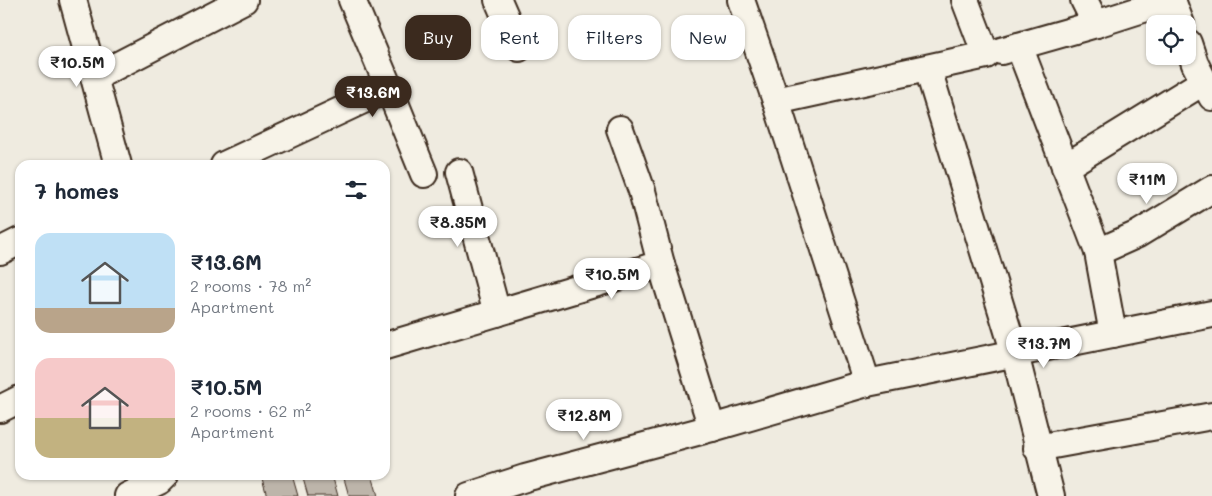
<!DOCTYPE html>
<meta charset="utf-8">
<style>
:root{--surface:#fff;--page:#f6f6f7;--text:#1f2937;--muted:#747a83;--accent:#3b2a1e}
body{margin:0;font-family:Mali,sans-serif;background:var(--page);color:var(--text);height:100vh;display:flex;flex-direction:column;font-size:19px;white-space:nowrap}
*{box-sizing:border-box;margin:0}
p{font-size:16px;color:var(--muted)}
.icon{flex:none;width:28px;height:28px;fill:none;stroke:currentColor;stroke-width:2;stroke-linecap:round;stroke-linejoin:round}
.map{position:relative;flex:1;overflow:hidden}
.sheet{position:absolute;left:15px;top:160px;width:375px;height:320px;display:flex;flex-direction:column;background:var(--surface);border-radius:15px;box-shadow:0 1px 4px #0004}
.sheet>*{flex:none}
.banner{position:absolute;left:405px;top:15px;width:475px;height:45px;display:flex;gap:10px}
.buttons{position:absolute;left:1146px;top:15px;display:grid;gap:10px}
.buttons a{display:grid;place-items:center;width:50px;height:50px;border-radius:10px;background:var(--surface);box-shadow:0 1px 4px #0004;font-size:25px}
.price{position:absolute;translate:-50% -42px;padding:0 11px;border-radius:18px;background:#fff;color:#222;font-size:16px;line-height:32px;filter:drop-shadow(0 1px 2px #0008)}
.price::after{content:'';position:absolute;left:50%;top:30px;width:15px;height:11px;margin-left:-8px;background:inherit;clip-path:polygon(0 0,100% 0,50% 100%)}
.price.current{background:var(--accent);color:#fff}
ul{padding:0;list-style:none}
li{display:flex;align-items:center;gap:15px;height:125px;padding:0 20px}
li span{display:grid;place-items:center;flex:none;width:140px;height:100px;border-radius:15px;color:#555}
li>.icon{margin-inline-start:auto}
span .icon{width:60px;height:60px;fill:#fffc;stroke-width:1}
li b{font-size:21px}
h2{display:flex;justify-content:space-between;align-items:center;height:60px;padding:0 20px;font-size:21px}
.tag{padding:0 18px;border-radius:15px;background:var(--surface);box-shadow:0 1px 4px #0004;font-size:18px;line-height:45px}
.tag.current{background:var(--accent);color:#fff}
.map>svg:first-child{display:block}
.building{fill:#bdb5aa;stroke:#3b2a1e}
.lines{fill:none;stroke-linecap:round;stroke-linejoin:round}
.minor-casing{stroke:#3b2a1e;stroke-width:30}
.minor{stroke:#f7f3e8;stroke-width:26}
</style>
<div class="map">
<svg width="1212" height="496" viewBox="0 0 1212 496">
<rect width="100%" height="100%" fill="#efebe0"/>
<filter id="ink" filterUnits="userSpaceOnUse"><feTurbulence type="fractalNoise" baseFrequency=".02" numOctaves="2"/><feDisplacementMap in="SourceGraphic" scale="10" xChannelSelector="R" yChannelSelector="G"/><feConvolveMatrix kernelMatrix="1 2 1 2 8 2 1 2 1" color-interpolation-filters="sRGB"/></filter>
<g filter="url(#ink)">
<!-- building -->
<g class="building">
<polygon points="261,475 292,475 298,496 267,496"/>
<polygon points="302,475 332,475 338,496 308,496"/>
<polygon points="343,475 372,475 378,496 349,496"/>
</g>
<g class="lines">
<defs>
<g id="minor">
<polyline points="73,0 118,165"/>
<polyline points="498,0 519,48"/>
<polyline points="1084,0 1096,24"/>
<polyline points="1172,0 1181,24"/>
<polyline points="1188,43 1195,64 1212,97"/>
<polyline points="1019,46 1098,252 1113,334"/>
<polyline points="1001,51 1096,24 1171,0"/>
<polyline points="928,69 1015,354 1051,496"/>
<polyline points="95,77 244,0"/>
<polyline points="389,88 424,174"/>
<polyline points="776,101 986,55 965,0"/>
<polyline points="224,165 389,88 352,0"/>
<polyline points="1065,167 1203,82"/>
<polyline points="459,172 497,313"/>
<polyline points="0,251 20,241"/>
<polyline points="1098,252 1138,234 1212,189"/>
<polyline points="661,264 712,428 867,383 776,101 741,0"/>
<polyline points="385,346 661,264 642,191 620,129"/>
<polyline points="867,383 1212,314"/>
<polyline points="0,409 20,399"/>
<polyline points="1037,448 1212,416"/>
<polyline points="128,496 159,481 165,475"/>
<polyline points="469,496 525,478 712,428"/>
</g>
</defs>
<!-- minor casing -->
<use href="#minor" class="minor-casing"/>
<!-- minor -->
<use href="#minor" class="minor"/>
</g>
</g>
</svg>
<div class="buttons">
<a><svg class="icon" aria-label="locate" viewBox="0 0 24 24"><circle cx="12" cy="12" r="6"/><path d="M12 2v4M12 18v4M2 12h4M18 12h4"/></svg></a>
</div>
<b class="price" style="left:77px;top:88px">₹10.5M</b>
<b class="price current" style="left:373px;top:118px">₹13.6M</b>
<b class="price" style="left:1147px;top:205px">₹11M</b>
<b class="price" style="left:458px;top:248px">₹8.35M</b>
<b class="price" style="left:612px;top:300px">₹10.5M</b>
<b class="price" style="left:1044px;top:369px">₹13.7M</b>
<b class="price" style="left:584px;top:441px">₹12.8M</b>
<div class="banner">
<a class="tag current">Buy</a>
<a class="tag">Rent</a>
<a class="tag">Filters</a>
<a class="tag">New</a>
</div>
<section class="sheet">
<h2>7 homes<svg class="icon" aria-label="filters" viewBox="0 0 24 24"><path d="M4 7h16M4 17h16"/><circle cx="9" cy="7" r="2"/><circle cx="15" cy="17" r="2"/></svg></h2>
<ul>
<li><span style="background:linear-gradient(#bfe0f5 75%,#b9a48a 0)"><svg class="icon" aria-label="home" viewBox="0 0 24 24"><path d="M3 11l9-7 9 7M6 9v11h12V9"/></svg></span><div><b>₹13.6M</b><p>2 rooms · 78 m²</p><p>Apartment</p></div></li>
<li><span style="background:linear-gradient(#f6c9c9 60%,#c2b280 0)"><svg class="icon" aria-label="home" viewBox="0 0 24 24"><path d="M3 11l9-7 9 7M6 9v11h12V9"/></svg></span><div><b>₹10.5M</b><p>2 rooms · 62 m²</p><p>Apartment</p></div></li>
</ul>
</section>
</div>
